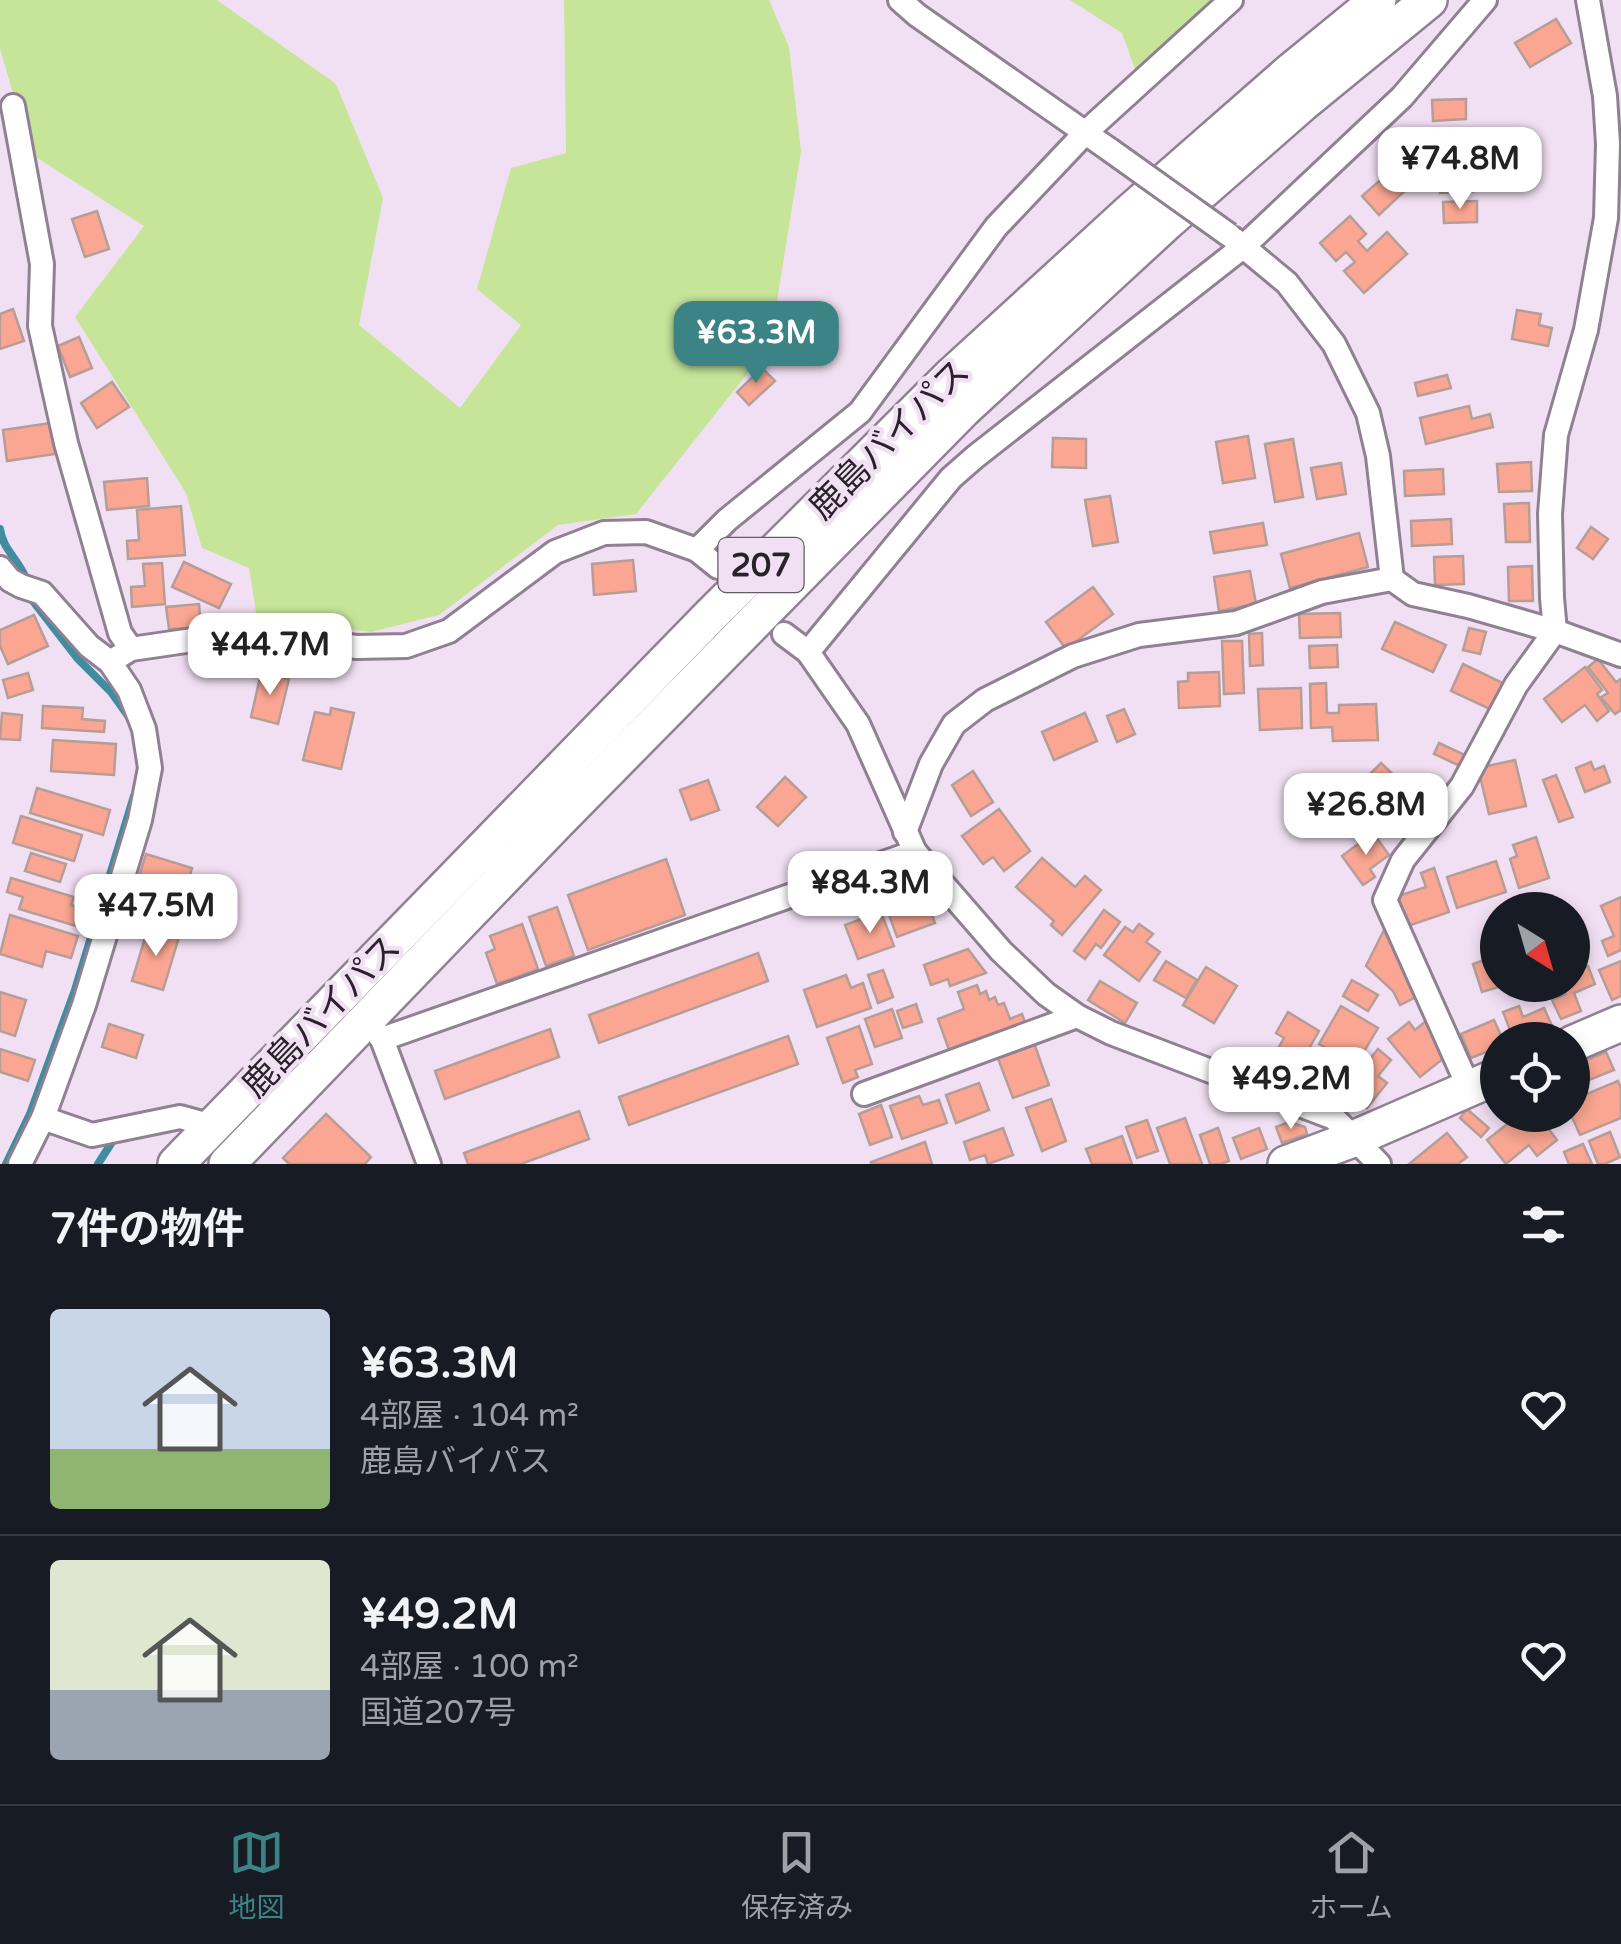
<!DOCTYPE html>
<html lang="ja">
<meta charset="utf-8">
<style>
:root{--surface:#171b24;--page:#242831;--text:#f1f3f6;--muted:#9ea1a6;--line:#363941;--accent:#3b8384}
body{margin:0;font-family:"Varela Round","Noto Sans JP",sans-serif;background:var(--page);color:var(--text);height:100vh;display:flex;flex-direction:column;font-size:38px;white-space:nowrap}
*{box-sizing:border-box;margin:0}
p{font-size:32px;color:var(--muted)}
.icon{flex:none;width:55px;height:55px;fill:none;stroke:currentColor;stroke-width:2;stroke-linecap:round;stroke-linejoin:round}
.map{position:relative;height:1164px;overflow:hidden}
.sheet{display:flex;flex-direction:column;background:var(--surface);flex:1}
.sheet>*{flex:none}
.needle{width:65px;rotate:143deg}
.buttons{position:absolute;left:1480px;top:892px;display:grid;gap:20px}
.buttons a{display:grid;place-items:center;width:110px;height:110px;border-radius:50%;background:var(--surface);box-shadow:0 5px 15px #0003;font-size:50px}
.price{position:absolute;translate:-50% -85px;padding:0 22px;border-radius:20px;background:#fff;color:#222;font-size:32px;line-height:65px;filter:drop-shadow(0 2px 5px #0008)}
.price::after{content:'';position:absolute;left:50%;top:60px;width:30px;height:22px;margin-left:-15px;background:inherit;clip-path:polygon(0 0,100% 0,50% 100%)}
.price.active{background:var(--accent);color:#fff}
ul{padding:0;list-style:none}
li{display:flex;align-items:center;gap:30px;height:250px;padding:0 50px}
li+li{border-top:2px solid var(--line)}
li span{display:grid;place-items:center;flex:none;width:280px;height:200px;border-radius:10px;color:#555}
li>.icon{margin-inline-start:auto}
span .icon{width:120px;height:120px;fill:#fffc;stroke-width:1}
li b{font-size:42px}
h2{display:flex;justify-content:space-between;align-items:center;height:120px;padding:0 50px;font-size:42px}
.tab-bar{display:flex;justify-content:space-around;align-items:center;height:140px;border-top:2px solid var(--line);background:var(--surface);font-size:28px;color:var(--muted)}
.tab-bar a{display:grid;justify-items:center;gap:5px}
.tab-bar .active{color:var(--accent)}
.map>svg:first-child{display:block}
.green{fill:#c6e599}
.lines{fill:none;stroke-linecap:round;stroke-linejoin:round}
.stream{stroke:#408d9f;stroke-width:8}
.building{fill:#faa692;stroke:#b69d97;stroke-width:2.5}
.minor-casing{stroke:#908192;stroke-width:28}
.trunk-casing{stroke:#908192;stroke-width:40}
.minor{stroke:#fff;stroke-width:22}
.trunk{stroke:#fff;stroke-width:35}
.minor-bridge-casing{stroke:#908192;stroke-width:28;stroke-linecap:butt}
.minor-bridge{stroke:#fff;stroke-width:22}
.labels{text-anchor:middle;stroke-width:9;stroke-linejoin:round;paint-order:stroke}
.shield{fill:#f1e0f3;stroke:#645b66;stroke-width:2.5}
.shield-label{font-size:32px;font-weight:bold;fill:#282229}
.street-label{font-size:35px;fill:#282229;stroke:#f1e0f3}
</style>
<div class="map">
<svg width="1621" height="1164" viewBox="0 0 1621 1164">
<rect width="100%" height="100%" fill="#f1e0f3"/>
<!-- green -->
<g class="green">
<polygon points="0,0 217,0 336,84 383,198 359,325 460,408 521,325 477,289 511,168 566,153 564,0 769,0 789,47 801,151 770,345 636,514 558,525 439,615 371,632 257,618 249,568 202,548 186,493 75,317 144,226 31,154 0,49"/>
<polygon points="1070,0 1212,0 1136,72 1122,33"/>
</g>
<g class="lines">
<!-- stream -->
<g class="stream">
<path d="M0 529C2 549 21 562 27 581"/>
<polyline points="31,595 33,601 78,659 111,692 131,720"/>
<polyline points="6,1164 30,1114 75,990 134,796"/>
<polyline points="98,1164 112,1142"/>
</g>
</g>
<!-- building -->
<g class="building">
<polygon points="1556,19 1571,43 1530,67 1515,43"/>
<polygon points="1466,99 1466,119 1433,121 1432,100"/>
<polygon points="1468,131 1468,152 1435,153 1434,132"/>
<polygon points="1394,168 1410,186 1379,215 1362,196"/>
<polygon points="1473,170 1474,191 1440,193 1440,172"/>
<polygon points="1477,201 1477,222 1444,223 1443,202"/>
<polygon points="97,211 109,249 85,257 72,219"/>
<polygon points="1350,216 1366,234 1358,241 1367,251 1387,232 1407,254 1364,293 1344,271 1355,262 1346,252 1336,261 1320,243"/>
<polygon points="13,309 24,341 0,349 0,314"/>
<polygon points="1517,310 1541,314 1539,325 1552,328 1548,346 1512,339"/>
<polygon points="79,337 92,368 70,377 58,346"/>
<polygon points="762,368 775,381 749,405 737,392"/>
<polygon points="1447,375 1451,388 1418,396 1415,383"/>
<polygon points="112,382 129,407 97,428 81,403"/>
<polygon points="1469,406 1472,419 1490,414 1493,427 1426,444 1420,418"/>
<polygon points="51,423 55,454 7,461 3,430"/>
<polygon points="1248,436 1255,478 1223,483 1216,442"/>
<polygon points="1053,438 1086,439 1086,468 1052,467"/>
<polygon points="1293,439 1303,497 1275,502 1265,444"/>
<polygon points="1531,462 1532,491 1499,492 1497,464"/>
<polygon points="1341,463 1346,494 1317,499 1311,468"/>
<polygon points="1443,469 1444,494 1405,496 1404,471"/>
<polygon points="147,478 149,506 107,510 104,482"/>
<polygon points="1110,496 1118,542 1093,546 1085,500"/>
<polygon points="1529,503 1530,542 1506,542 1504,504"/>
<polygon points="181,506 185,555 128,559 127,541 139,540 137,510"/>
<polygon points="1451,519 1452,544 1412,546 1411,521"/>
<polygon points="1263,523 1267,545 1214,553 1210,532"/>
<polygon points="1591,527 1608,539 1593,559 1577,548"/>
<polygon points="1359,533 1368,567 1290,588 1281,554"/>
<polygon points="1463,556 1464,584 1435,585 1434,557"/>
<polygon points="633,560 636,591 594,595 592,564"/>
<polygon points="184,562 231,584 219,608 172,587"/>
<polygon points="162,563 165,604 132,607 131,587 145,586 143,564"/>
<polygon points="1532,566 1533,601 1509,601 1508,567"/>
<polygon points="1250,571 1256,604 1219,611 1214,577"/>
<polygon points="1093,587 1113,614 1066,649 1046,622"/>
<polygon points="199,604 201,627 169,629 166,607"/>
<polygon points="1340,613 1341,637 1300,638 1299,614"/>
<polygon points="34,615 48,646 8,664 0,646 0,630"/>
<polygon points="1395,622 1446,645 1433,672 1382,649"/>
<polygon points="1469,628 1486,632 1480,654 1463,650"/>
<polygon points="1262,633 1263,665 1250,666 1249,634"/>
<polygon points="1222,641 1242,641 1244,693 1224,694"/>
<polygon points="1337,645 1338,667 1310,668 1309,646"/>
<polygon points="1598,659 1616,682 1621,679 1621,710 1615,714 1601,697 1608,693 1588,667"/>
<polygon points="1463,664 1505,684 1492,710 1451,691"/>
<polygon points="1585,667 1602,690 1597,694 1609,711 1597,721 1585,705 1562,722 1544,699"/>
<polygon points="1219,672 1220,706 1179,708 1178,682 1188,681 1188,673"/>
<polygon points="28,673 33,690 8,698 3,680"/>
<polygon points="261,673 289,679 278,724 251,717"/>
<polygon points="1326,683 1327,713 1339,713 1339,705 1376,704 1378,740 1333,741 1332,727 1311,728 1310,684"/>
<polygon points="1301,688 1302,728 1260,730 1258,689"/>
<polygon points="43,706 83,708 82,719 105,721 104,732 42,728"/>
<polygon points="331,708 354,713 341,769 303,760 315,712 330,715"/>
<polygon points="1124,709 1135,734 1117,742 1107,716"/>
<polygon points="2,713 22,715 20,740 0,739"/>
<polygon points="1085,713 1097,741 1054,760 1042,732"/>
<polygon points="53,740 116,744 114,775 51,771"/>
<polygon points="1439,743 1465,755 1460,766 1434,754"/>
<polygon points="1515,760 1526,806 1489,814 1478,768"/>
<polygon points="1591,762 1594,770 1604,766 1610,782 1585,792 1576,768"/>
<polygon points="1381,763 1406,787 1386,809 1360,784"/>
<polygon points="973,771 993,802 971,816 952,785"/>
<polygon points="1556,775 1573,817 1559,822 1543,780"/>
<polygon points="785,777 806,797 778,826 757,807"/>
<polygon points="708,780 719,810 691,820 680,790"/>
<polygon points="37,788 110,810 103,835 30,813"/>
<polygon points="1352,795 1371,821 1359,831 1339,804"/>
<polygon points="999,809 1030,851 1004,871 993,857 983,864 962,836"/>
<polygon points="21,816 82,835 74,861 13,843"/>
<polygon points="1373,833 1389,855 1370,869 1375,877 1363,885 1342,856"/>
<polygon points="1536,837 1549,878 1519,888 1510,859 1517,856 1513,845"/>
<polygon points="31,853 66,864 60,882 25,871"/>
<polygon points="146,854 192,868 183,899 152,889 147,907 131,903"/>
<polygon points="1042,858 1075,887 1085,876 1101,890 1062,935 1051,925 1054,921 1016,887"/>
<polygon points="666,859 685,915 588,950 568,895"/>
<polygon points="1496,861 1506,892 1457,908 1447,877"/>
<polygon points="1434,868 1449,912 1408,926 1398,896 1426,887 1421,873"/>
<polygon points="11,878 74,897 71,905 91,911 86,929 19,909 23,897 7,892"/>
<polygon points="922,887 935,923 897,937 884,901"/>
<polygon points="155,895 188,905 181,928 148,918"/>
<polygon points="1621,897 1621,950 1608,956 1602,941 1614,936 1601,906"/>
<polygon points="557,907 574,956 546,966 529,917"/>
<polygon points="1104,910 1120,922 1101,948 1096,944 1085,959 1074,951"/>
<polygon points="881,912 894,946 858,959 845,925"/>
<polygon points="10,915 78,936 71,958 46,951 42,967 0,954"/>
<polygon points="522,924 538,969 497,984 486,953 495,949 490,936"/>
<polygon points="1139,924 1153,934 1146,942 1160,952 1139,981 1104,955 1125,927 1133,932"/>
<polygon points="148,928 179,937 163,990 132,981"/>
<polygon points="1384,930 1416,997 1400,1005 1393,991 1366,966"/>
<polygon points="968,949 986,973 950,986 948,979 931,985 924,965"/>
<polygon points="758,953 768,981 599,1043 589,1015"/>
<polygon points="1495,956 1498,964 1498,985 1505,985 1482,992 1473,964"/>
<polygon points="1166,961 1197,980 1186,998 1154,980"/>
<polygon points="1621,961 1621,996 1612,1000 1599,970"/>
<polygon points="1588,966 1595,984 1574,993 1581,1011 1561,1019 1552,1000 1566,994 1562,985 1572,985 1572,973"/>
<polygon points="1206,967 1237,986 1214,1023 1183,1005"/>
<polygon points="883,970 893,997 878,1003 868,975"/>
<polygon points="846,975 851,988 863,983 871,1008 817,1027 804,990"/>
<polygon points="1352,980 1378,995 1368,1011 1343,996"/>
<polygon points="1100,981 1137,1003 1125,1023 1088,1000"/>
<polygon points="977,985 980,994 986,991 989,1000 995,997 998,1005 1004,1003 1010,1019 1022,1014 1025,1022 949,1050 938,1019 964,1009 958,992"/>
<polygon points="0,992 26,1000 15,1036 0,1031"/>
<polygon points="916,1004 922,1022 903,1028 897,1011"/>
<polygon points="1341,1006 1378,1028 1356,1065 1319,1044"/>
<polygon points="1519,1006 1523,1017 1544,1008 1553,1028 1525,1040 1514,1040 1503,1012"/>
<polygon points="892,1009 902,1038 875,1047 865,1019"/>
<polygon points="1288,1012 1319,1031 1300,1064 1311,1070 1302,1086 1268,1066 1284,1038 1276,1033"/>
<polygon points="1494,1020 1503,1040 1498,1040 1498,1047 1471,1058 1461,1034"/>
<polygon points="1426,1021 1444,1058 1420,1077 1388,1039 1409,1022 1415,1030"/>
<polygon points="109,1024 143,1035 136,1058 102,1047"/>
<polygon points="859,1026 872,1064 855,1070 858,1077 843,1083 827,1038"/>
<polygon points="550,1029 559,1057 445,1099 435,1071"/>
<polygon points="788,1036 798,1064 629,1125 619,1097"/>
<polygon points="1034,1043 1049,1085 1013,1098 997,1056"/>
<polygon points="0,1049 35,1060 28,1081 0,1072"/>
<polygon points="1378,1049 1391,1060 1378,1076 1387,1083 1367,1108 1345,1089"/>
<polygon points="1606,1052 1614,1070 1589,1080 1587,1075 1572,1081 1572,1066"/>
<polygon points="1618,1081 1621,1088 1621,1118 1580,1135 1571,1115 1572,1093 1584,1089 1587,1094"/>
<polygon points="979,1083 989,1110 956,1123 946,1095"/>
<polygon points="919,1096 923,1105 939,1100 947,1123 902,1139 890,1106"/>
<polygon points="1051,1099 1066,1141 1042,1151 1026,1108"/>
<polygon points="881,1105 892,1137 870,1145 859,1114"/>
<polygon points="1467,1109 1489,1128 1481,1137 1460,1118"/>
<polygon points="579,1111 589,1139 521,1164 468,1164 464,1153"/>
<polygon points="326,1114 371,1157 365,1164 289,1164 283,1158"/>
<polygon points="1512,1115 1538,1115 1557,1140 1537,1156 1529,1145 1506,1164 1487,1140 1515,1118"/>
<polygon points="1185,1118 1202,1164 1170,1164 1157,1128"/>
<polygon points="1147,1120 1158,1151 1137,1158 1126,1127"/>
<polygon points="1289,1122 1305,1127 1307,1134 1282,1143 1276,1127"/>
<polygon points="1003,1128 1013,1155 988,1164 985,1155 970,1160 964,1142"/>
<polygon points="1218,1128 1229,1161 1221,1164 1210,1164 1200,1135"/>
<polygon points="1259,1128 1267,1149 1241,1159 1233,1138"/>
<polygon points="1610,1132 1620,1157 1605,1164 1598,1164 1589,1141"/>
<polygon points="1447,1133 1467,1157 1458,1164 1409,1164"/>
<polygon points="1122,1136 1132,1164 1092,1164 1086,1149"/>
<polygon points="925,1142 932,1164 871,1164 871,1162"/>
<polygon points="1583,1144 1592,1164 1569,1164 1564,1152"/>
</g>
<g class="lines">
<defs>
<g id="minor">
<polyline points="900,0 917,15 1110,150"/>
<polyline points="13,106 42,264 40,326 66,443 120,633 131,649"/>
<polyline points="1234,239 1287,283 1334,344 1368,413 1378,456 1392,579"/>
<polyline points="697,550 727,520 860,412 996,227 1086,132 1231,0"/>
<polyline points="0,568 10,580 21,586 42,593 89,646 110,662 129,690 144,729 150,768 140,820 84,1005 43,1118 20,1164"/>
<polyline points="784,634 808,652 858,724 915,852 1001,951 1046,994 1077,1016 1111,1033 1334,1118 1379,1164"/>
<polyline points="808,652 951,478 975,457 1244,246 1402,97 1485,0"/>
<polyline points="110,662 131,649 241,633 357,647 406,646 449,631 555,552 604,533 646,532 697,550 718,567"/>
<polyline points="905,832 931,764 954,724 985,700 1073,656 1139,635 1236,623 1322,592 1392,579 1413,594 1468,606 1555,631 1621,655"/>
<polyline points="374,1030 382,1039 429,1164"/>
<polyline points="382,1039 915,852"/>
<polyline points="1469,1088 1385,900 1403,860 1462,786 1516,685 1555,631 1552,598 1550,514 1556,435 1586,330 1606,218 1608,144 1605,96 1588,0"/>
<polyline points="864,1094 1077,1016"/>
<polyline points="43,1118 92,1135 180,1117 213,1126"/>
</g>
<g id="trunk">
<polyline points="1572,1044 1621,1023"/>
<polyline points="176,1164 710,616 951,376 1130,212 1291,71 1378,0"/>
<polyline points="227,1164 559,820 964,409 1167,222 1303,103 1429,0"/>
<polyline points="1286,1164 1353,1139 1498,1076"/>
</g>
</defs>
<!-- minor casing -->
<use href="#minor" class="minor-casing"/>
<!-- trunk casing -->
<use href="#trunk" class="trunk-casing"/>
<!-- minor -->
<use href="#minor" class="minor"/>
<!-- trunk -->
<use href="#trunk" class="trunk"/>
<defs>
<polyline id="minor-bridge" points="1110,150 1229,235"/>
</defs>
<!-- minor-bridge casing -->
<use href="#minor-bridge" class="minor-bridge-casing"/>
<!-- minor-bridge -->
<use href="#minor-bridge" class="minor-bridge"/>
</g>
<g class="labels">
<!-- shield labels -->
<rect class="shield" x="718.5" y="538" width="85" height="54" rx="8"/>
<g class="shield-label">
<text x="761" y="576">207</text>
</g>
<!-- street labels -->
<g class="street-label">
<text transform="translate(889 439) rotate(-45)" y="12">鹿島バイパス</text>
<text transform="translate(321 1016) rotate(-46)" y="12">鹿島バイパス</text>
</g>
</g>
</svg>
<div class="buttons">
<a><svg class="needle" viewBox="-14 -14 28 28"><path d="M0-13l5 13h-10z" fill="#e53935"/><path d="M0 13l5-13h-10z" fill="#9ea1a6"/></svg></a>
<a><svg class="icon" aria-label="locate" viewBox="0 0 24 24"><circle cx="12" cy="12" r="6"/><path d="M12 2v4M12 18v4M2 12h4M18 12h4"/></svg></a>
</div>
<b class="price" style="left:1460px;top:212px">¥74.8M</b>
<b class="price active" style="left:756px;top:386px">¥63.3M</b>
<b class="price" style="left:270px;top:698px">¥44.7M</b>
<b class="price" style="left:1366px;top:858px">¥26.8M</b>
<b class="price" style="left:870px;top:936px">¥84.3M</b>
<b class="price" style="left:156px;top:959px">¥47.5M</b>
<b class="price" style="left:1291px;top:1132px">¥49.2M</b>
</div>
<section class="sheet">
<h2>7件の物件<svg class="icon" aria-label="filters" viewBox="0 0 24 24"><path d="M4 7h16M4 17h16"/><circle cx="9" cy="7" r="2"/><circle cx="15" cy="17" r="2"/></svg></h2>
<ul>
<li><span style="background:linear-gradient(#c9d6e8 70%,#8fb573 0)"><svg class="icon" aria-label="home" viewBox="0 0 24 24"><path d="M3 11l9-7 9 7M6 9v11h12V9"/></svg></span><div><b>¥63.3M</b><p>4部屋 · 104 m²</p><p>鹿島バイパス</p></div><svg class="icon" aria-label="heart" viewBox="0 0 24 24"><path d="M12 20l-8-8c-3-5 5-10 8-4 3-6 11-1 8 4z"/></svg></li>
<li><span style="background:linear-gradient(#dfe7d0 65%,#9aa5b1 0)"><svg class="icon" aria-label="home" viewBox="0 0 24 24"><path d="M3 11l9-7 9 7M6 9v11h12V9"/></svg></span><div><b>¥49.2M</b><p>4部屋 · 100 m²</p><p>国道207号</p></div><svg class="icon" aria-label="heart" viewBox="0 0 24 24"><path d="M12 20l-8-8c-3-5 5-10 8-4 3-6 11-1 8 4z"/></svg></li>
</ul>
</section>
<nav class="tab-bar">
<a class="active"><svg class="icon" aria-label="map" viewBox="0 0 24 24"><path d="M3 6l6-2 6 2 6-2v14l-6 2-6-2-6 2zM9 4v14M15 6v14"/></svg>地図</a>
<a><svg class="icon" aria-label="saved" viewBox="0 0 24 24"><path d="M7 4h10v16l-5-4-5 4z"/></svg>保存済み</a>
<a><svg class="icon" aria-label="home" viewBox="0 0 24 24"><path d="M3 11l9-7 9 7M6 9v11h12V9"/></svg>ホーム</a>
</nav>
